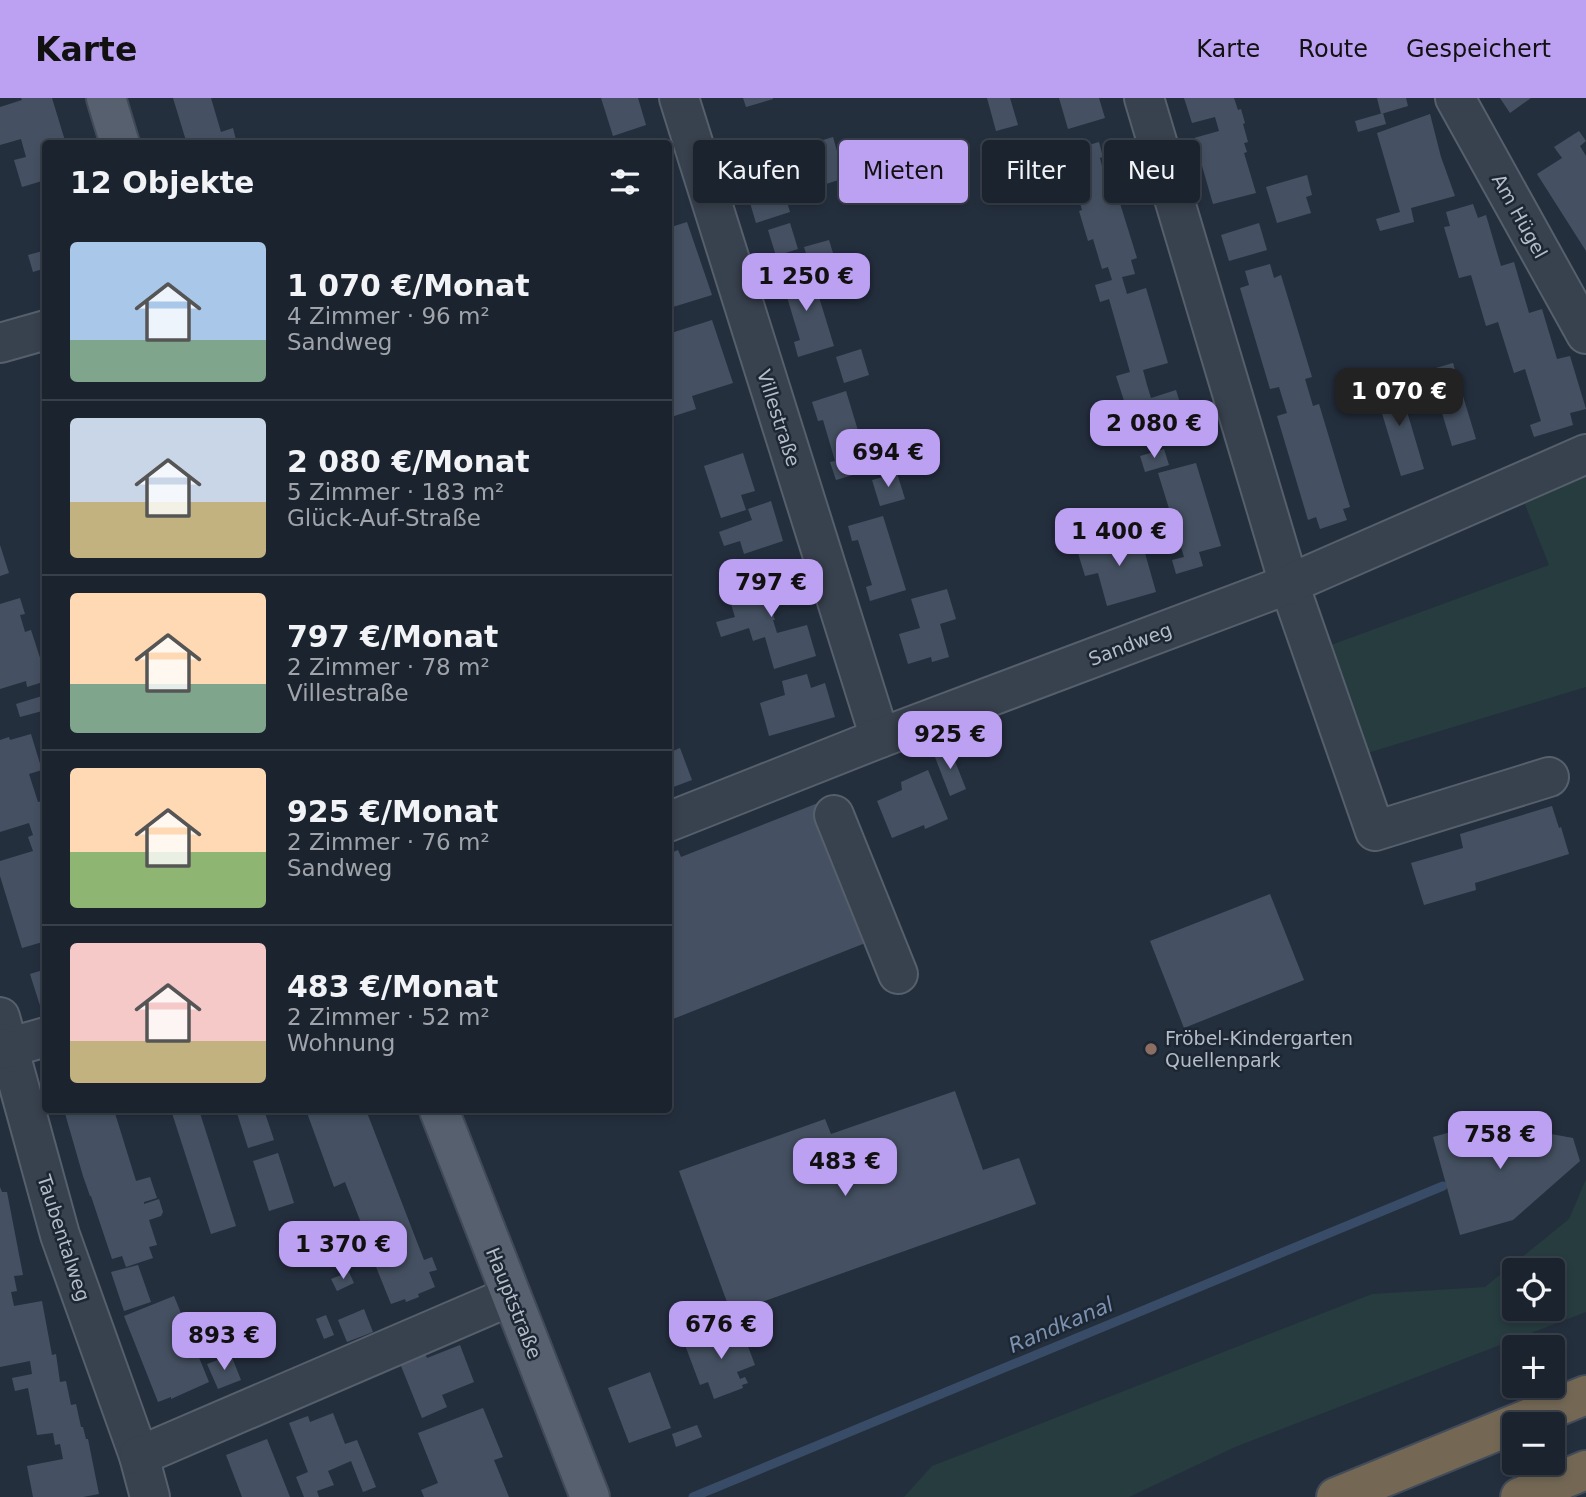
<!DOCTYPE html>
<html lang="de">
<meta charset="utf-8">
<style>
:root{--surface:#1b232e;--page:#282f3a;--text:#f1f3f6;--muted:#a0a4aa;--line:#39404a;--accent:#bca0f2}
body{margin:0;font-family:"DejaVu Sans",sans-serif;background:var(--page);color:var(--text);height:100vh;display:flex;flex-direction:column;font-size:26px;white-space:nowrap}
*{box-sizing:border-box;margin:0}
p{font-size:23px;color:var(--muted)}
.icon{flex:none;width:38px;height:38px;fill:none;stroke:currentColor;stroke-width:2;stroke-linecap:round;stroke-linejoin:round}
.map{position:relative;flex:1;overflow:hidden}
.panel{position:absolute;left:42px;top:42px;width:630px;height:973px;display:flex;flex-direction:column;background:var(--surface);border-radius:7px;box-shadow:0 4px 10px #0003,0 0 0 2px var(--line)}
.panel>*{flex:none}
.banner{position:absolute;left:693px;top:42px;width:665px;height:63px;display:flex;gap:14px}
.fabs{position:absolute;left:1502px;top:1160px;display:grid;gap:14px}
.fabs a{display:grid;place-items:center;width:63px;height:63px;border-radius:7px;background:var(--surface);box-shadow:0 4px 10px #0003,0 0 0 2px var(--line);font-size:35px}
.price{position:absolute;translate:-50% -60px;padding:0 16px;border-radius:14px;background:var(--accent);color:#111;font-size:23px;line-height:46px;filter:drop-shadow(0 2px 4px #0008)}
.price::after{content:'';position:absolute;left:50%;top:42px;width:21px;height:16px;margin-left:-10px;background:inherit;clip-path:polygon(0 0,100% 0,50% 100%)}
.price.current{background:#222;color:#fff}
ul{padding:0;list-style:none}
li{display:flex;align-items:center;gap:21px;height:175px;padding:0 28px}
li+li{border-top:2px solid var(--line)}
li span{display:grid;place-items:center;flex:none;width:196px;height:140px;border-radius:7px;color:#555}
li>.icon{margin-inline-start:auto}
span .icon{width:84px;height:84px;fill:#fffc;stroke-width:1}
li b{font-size:30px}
h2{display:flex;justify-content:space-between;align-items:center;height:84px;padding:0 28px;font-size:30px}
.pill{padding:0 24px;border-radius:7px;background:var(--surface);box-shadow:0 4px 10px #0003,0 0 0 2px var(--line);font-size:24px;line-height:63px}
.pill.current{background:var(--accent);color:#111}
header{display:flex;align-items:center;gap:42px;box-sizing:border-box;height:98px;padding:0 35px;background:var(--accent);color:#111}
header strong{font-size:33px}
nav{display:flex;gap:38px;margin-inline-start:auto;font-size:24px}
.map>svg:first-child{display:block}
.green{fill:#263c3f;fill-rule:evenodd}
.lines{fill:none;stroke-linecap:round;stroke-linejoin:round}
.stream{stroke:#394c67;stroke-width:9}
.building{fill:#455162}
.minor-casing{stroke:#565f6c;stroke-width:42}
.major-casing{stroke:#414a57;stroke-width:42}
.highway-casing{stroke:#434c59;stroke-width:42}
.minor{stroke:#38414e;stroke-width:38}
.major{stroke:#56606e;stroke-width:38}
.highway{stroke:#746855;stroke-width:38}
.education-dot{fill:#8d6e63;stroke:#1d2633;stroke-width:2.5}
.labels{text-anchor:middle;stroke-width:5;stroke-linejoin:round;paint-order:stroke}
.street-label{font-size:19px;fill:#b4bcc9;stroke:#1d2633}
.poi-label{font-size:19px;fill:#b4bcc9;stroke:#1d2633;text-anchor:start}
.water-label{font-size:21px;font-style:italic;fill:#7c92b1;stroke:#1d2633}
</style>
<header>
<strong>Karte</strong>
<nav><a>Karte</a><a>Route</a><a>Gespeichert</a></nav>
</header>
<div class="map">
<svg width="1586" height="1399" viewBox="0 0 1586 1399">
<rect width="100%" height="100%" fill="#242f3e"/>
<!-- green -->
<g class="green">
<polygon points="1586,379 1586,589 1364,656 1331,547 1549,467 1524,404"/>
<path d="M1586 1081V1214L1235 1349 1129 1399H904L932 1368 1372 1196 1485 1189 1569 1121ZM1552 1172V1211H1514V1172Z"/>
</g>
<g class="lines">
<!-- stream -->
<polyline class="stream" points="693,1399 1443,1088"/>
</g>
<!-- building -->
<g class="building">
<polygon points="21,0 52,0 66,46 46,46 46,91 42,83 22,89 14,62 26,59 21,41 0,47 0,9 22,2"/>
<polygon points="173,0 211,0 221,34 233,30 237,46 187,46"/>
<polygon points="601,0 638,0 646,27 613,38"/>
<polygon points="743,0 773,0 773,1 746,9"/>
<polygon points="987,0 1010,0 1018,27 996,33"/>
<polygon points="1059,0 1099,0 1105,20 1068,31"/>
<polygon points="1184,0 1234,0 1238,12 1241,11 1245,25 1243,26 1248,44 1244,45 1247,54 1244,55 1256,95 1213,106 1194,40 1219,33 1215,19 1192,25"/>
<polygon points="1377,0 1406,0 1408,8 1381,16"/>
<polygon points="1500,0 1531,0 1510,15"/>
<polygon points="1383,15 1386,26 1358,34 1355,23"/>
<polygon points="1430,16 1441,59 1455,98 1411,110 1414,124 1380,133 1376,121 1400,114 1377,35"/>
<polygon points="1579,33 1586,43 1580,48 1586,58 1586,153 1537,76 1562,60 1554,49"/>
<polygon points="833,39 839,60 850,57 852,65 841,68 845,80 826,86 813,45"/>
<polygon points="768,41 790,114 756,125 734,51"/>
<polygon points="1099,44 1103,59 1100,60 1103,72 1109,70 1137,160 1131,162 1135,176 1122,179 1127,196 1146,190 1168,265 1143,272 1147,287 1151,300 1176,292 1187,327 1149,339 1138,305 1126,309 1116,278 1130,274 1109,201 1100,204 1095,187 1112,182 1108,169 1102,171 1093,141 1088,143 1079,113 1082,112 1073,81 1080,79 1072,52"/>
<polygon points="1307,77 1312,97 1306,99 1311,115 1277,125 1266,89"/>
<polygon points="1473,106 1478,120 1486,117 1501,168 1514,164 1529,215 1542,211 1557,261 1570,258 1586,311 1570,315 1573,327 1534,339 1530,327 1541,323 1525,271 1514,275 1498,224 1486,228 1471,177 1459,180 1444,129 1450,128 1446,114"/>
<polygon points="687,124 712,197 673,209 668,194 668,130"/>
<polygon points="790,125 798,151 776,158 768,132"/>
<polygon points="1259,125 1267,152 1229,163 1221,137"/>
<polygon points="829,142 833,155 808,162 804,149"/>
<polygon points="46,152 46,170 33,174 28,157"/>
<polygon points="1270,166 1274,180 1281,177 1312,279 1305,281 1313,308 1319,306 1350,409 1343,411 1347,422 1320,431 1316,419 1308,422 1277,318 1287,315 1279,289 1270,291 1240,190 1249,187 1245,173"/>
<polygon points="811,173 834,248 798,259 794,244 800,242 793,219 787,199 781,200 776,183"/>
<polygon points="712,222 733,285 692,298 696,311 668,320 668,281 671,280 668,272 668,236"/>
<polygon points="861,251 869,277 844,285 836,259"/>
<polygon points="1453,265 1476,341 1452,348 1429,272"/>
<polygon points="1398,283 1424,371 1401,378 1374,289"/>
<polygon points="846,293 870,372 836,382 830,364 835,363 823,322 818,323 812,304"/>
<polygon points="1164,351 1169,367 1145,374 1140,358"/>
<polygon points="743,355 755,393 741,397 746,412 721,420 704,368"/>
<polygon points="1196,365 1221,448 1199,454 1203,468 1176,476 1172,462 1184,459 1158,375"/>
<polygon points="897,375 905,401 880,408 872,382"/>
<polygon points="771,403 783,443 744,456 740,443 724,448 719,434 752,422 748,411"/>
<polygon points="883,418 906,492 870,503 866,489 872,487 858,442 852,443 848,428"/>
<polygon points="1139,434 1156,494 1107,508 1098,475 1085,478 1077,452"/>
<polygon points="0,447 9,475 0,478"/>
<polygon points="791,471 799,502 771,510 775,522 773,522 777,535 807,527 816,558 774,571 765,539 753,543 749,530 721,539 716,524 735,519 730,503 756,495 752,481"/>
<polygon points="947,491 956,521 940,526 949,559 932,564 931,559 908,566 899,536 920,530 911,501"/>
<polygon points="20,500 25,516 20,517 25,534 31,532 44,572 40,574 43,584 27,589 26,583 0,591 0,506"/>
<polygon points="807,576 811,590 825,585 835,619 769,638 760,605 785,597 782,583"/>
<polygon points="42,598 46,612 20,619 16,606"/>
<polygon points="31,636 42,672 29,676 38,704 42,703 46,713 46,843 22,850 0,778 0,763 33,753 28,739 33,737 29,725 0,734 0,642 9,639 10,642"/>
<polygon points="949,648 966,691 950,698 933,654"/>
<polygon points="680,650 692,682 668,691 668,655"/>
<polygon points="928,672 948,721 925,731 924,727 892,740 877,703 902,692 901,684"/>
<polygon points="818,705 873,842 668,923 668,756 678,752 681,759"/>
<polygon points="1552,708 1559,730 1561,729 1569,756 1475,785 1476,792 1424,807 1411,765 1463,750 1460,736"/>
<polygon points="1270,796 1304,882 1184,930 1150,843"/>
<polygon points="46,871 46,913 42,914 30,876"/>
<polygon points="955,993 983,1072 1019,1060 1036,1106 731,1215 679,1073 825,1021 831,1036"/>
<polygon points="64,1012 114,1012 136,1083 150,1079 157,1100 144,1104 144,1106 159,1101 163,1114 161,1118 149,1122 157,1147 149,1149 153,1160 126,1169 122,1158 112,1161 91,1098 90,1098 83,1078"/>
<polygon points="171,1012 199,1012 236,1128 211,1136"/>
<polygon points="236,1012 264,1012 274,1042 248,1050"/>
<polygon points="306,1012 366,1012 424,1162 432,1159 437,1172 429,1174 435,1189 418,1196 419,1199 406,1204 405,1201 391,1206 374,1164 370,1165 361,1142 367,1140 345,1084 334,1089"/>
<polygon points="1486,1024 1573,1040 1580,1063 1513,1122 1460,1137 1433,1039"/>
<polygon points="278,1055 294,1105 269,1113 253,1063"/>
<polygon points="0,1089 2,1094 7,1094 23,1177 14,1178 17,1193 11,1194 14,1208 42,1203 52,1257 56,1256 60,1284 66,1283 71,1307 76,1306 81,1329 83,1329 86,1341 88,1341 99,1396 83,1399 33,1399 27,1368 63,1361 60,1346 55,1347 53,1335 37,1337 28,1290 15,1293 12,1280 32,1276 30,1263 0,1269"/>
<polygon points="138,1167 151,1204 124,1213 111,1174"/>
<polygon points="349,1174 354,1185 337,1193 331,1181"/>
<polygon points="174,1198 209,1284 171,1301 171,1299 158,1304 124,1218"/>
<polygon points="364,1211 373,1234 347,1244 338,1222"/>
<polygon points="326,1217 334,1237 324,1241 316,1221"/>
<polygon points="740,1227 755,1267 737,1274 740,1281 745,1279 748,1285 742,1287 743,1290 714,1301 708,1284 700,1287 685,1247"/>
<polygon points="460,1247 474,1284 442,1297 447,1309 422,1320 397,1258 422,1248 427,1260"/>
<polygon points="231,1257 241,1282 218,1291 207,1266"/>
<polygon points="650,1274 671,1330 629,1345 608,1290"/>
<polygon points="483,1310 503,1359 494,1362 509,1399 424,1399 421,1392 438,1385 418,1335"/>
<polygon points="333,1315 345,1346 357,1342 376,1389 363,1394 351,1363 328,1373 334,1387 317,1393 319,1399 304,1399 296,1379 308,1374 289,1325 308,1318 310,1324"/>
<polygon points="697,1327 702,1339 676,1349 672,1336"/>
<polygon points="267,1341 290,1399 242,1399 226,1357"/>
</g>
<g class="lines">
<defs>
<g id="minor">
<polyline points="679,0 880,640"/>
<polyline points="1144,0 1289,486 1375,733 1549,679"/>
<polyline points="1455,0 1586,236"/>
<polyline points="0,245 46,232"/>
<polyline points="834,717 898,876"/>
<polyline points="668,724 880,640 1289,486 1586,356"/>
<polyline points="0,919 60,1137 139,1358 150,1399"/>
<polyline points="0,952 46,939"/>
<polyline points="139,1358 511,1198"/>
</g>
<g id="major">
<polyline points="106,0 120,46"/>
<polyline points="439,1012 590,1399"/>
</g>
<g id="highway">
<polyline points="1336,1399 1586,1297"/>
<polyline points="1520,1399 1586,1372"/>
</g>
</defs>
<!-- minor casing -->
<use href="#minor" class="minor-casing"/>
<!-- major casing -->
<use href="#major" class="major-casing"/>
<!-- highway casing -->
<use href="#highway" class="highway-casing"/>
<!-- minor -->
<use href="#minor" class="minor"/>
<!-- major -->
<use href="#major" class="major"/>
<!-- highway -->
<use href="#highway" class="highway"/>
</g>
<!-- markers -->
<circle class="education-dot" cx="1151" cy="951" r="7"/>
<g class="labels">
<!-- street labels -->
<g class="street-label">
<text transform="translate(1520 118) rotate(61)" y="7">Am Hügel</text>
<text transform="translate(779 320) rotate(72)" y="7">Villestraße</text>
<text transform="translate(1130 546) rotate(-21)" y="7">Sandweg</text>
<text transform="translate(64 1140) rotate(72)" y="7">Taubentalweg</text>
<text transform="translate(514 1205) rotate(68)" y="7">Hauptstraße</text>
</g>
<!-- poi labels -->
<g class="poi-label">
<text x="1165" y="947">Fröbel-Kindergarten<tspan x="1165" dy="22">Quellenpark</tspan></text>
</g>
<!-- water labels -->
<g class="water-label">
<text transform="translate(1061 1227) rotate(-23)" y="7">Randkanal</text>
</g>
</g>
</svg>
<div class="fabs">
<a><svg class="icon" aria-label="locate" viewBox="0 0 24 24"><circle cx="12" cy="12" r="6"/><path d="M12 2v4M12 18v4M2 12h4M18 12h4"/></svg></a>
<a>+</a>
<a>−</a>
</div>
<b class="price" style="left:806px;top:215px">1 250 €</b>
<b class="price current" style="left:1399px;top:330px">1 070 €</b>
<b class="price" style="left:1154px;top:362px">2 080 €</b>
<b class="price" style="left:888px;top:391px">694 €</b>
<b class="price" style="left:1119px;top:470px">1 400 €</b>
<b class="price" style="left:771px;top:521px">797 €</b>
<b class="price" style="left:950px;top:673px">925 €</b>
<b class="price" style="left:1500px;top:1073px">758 €</b>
<b class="price" style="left:845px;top:1100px">483 €</b>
<b class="price" style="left:343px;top:1183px">1 370 €</b>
<b class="price" style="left:721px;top:1263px">676 €</b>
<b class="price" style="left:224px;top:1274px">893 €</b>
<div class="banner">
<a class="pill">Kaufen</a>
<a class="pill current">Mieten</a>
<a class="pill">Filter</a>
<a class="pill">Neu</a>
</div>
<section class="panel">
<h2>12 Objekte<svg class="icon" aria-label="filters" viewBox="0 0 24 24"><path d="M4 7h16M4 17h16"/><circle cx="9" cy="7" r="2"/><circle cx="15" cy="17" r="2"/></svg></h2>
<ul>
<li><span style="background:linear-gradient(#a9c7e8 70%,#7fa58c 0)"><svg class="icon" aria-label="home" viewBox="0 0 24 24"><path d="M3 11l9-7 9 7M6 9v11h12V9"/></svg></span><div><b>1 070 €/Monat</b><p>4 Zimmer · 96 m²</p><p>Sandweg</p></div></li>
<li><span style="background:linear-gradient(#c9d6e8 60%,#c2b280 0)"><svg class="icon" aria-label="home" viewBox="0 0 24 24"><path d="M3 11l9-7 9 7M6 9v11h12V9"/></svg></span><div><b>2 080 €/Monat</b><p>5 Zimmer · 183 m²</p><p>Glück-Auf-Straße</p></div></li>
<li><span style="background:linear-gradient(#ffd9b3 65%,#7fa58c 0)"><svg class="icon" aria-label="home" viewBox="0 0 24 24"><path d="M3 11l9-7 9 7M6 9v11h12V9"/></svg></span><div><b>797 €/Monat</b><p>2 Zimmer · 78 m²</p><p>Villestraße</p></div></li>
<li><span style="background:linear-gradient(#ffd9b3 60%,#8fb573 0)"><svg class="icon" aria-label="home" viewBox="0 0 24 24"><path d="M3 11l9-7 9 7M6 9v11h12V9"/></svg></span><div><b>925 €/Monat</b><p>2 Zimmer · 76 m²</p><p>Sandweg</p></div></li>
<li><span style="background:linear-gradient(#f6c9c9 70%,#c2b280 0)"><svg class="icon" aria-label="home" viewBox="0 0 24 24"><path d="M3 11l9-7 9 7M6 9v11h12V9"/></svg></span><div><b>483 €/Monat</b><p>2 Zimmer · 52 m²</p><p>Wohnung</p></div></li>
</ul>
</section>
</div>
